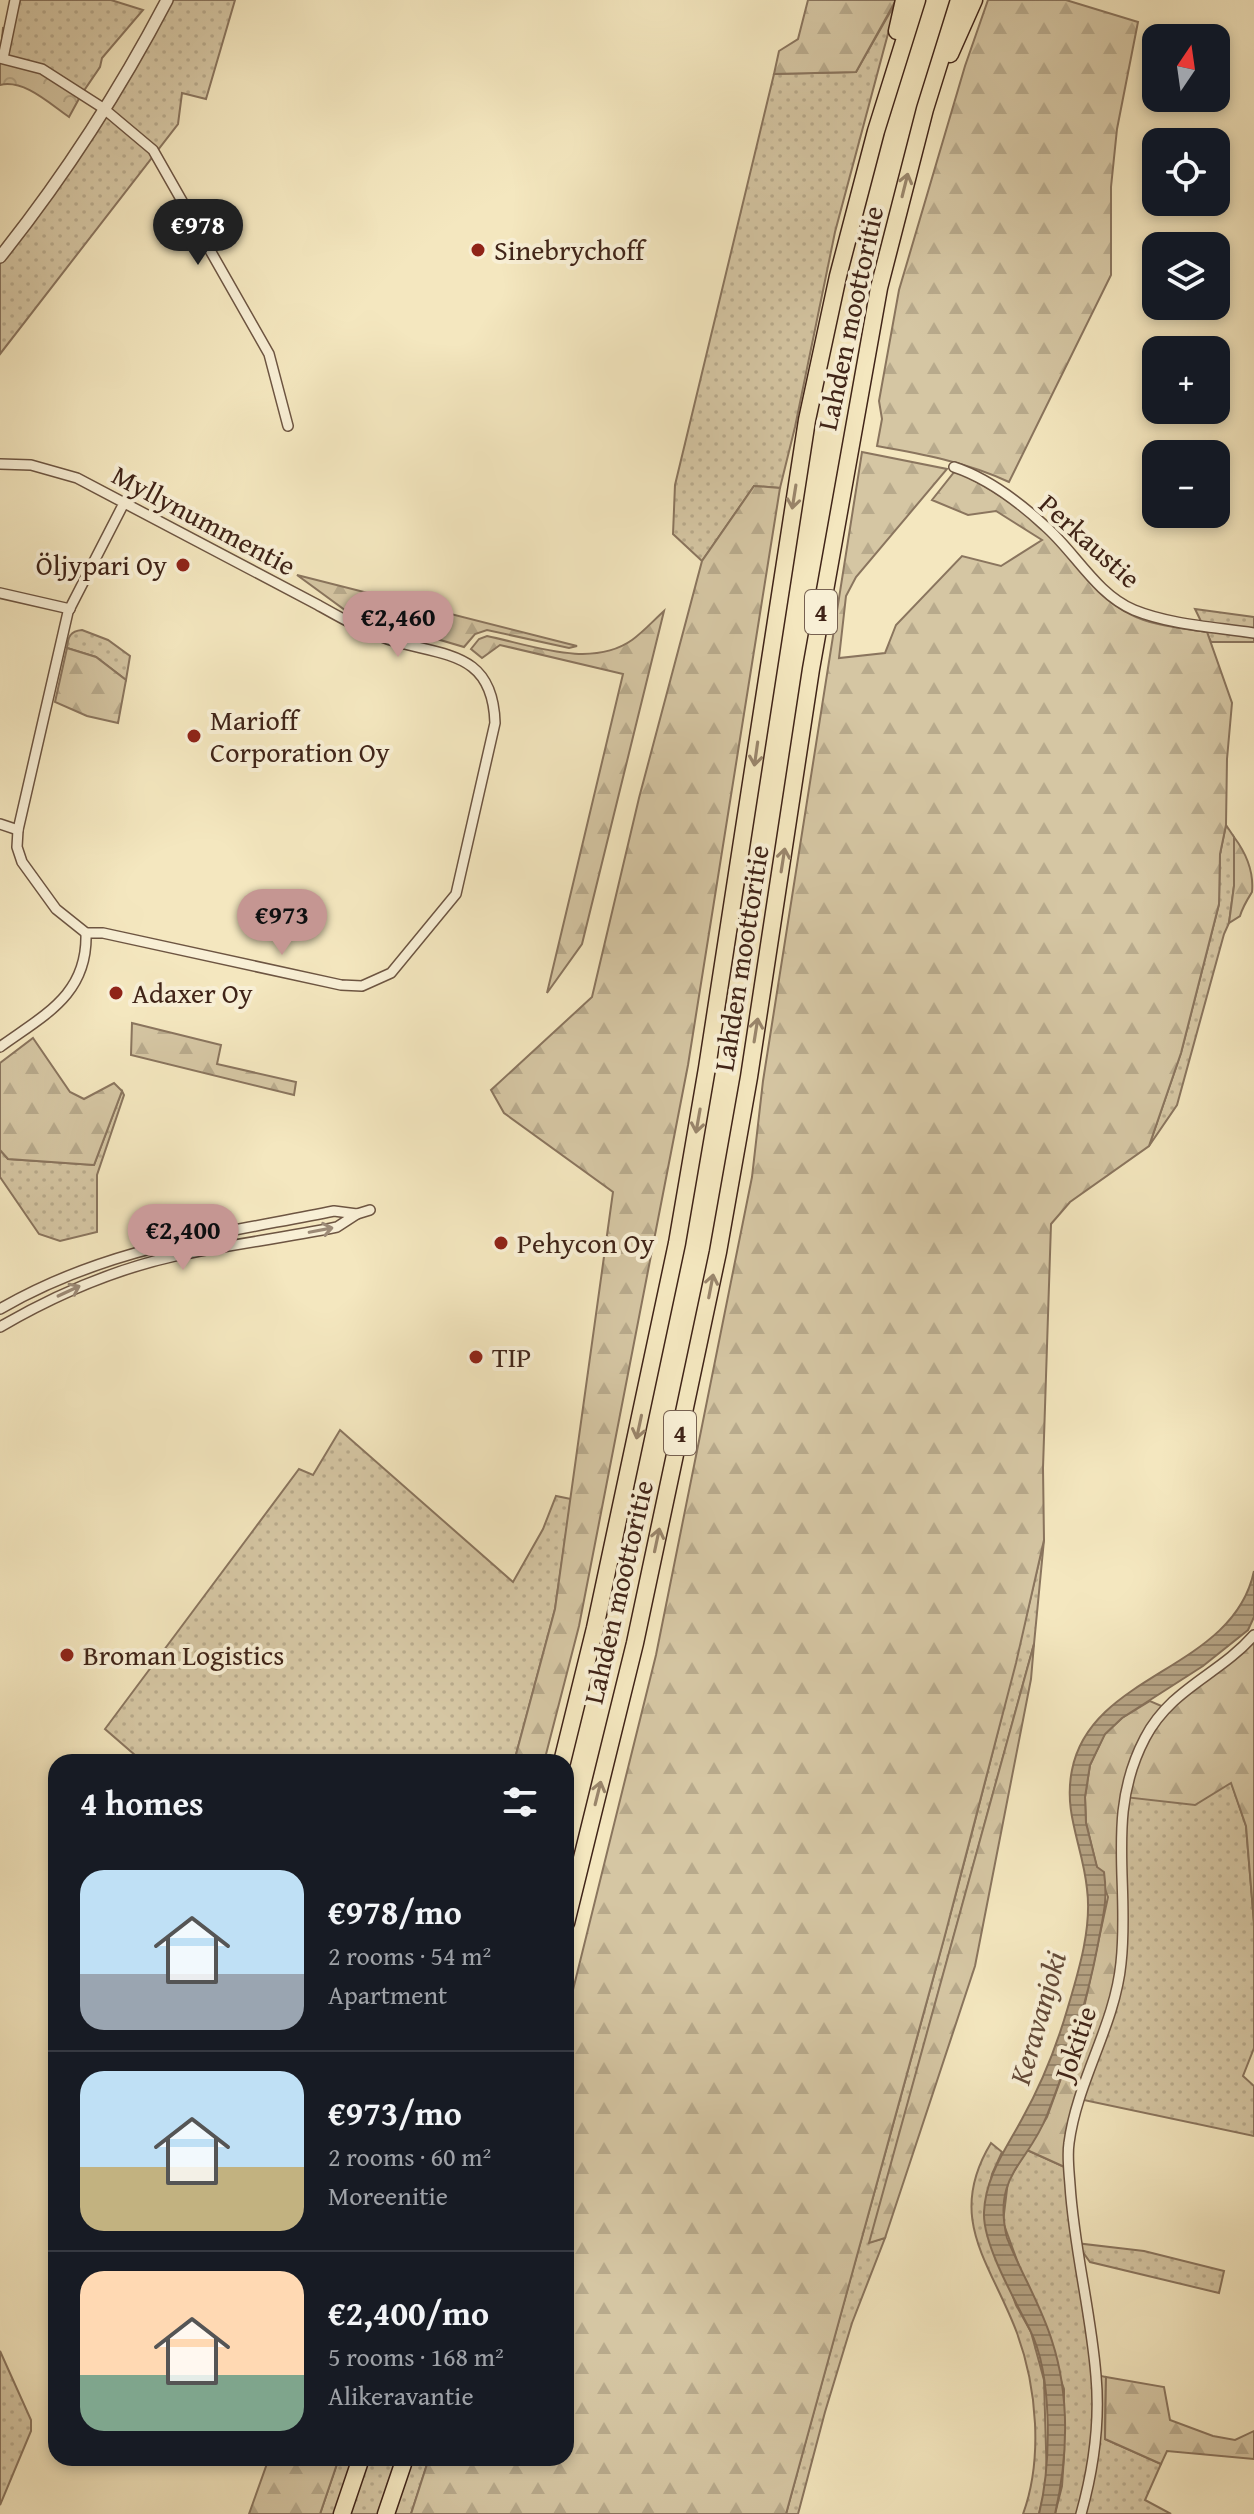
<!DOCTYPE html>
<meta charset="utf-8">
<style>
:root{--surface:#171b24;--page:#242831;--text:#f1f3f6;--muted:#9ea1a6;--line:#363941;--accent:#c59692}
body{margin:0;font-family:"Gentium Book Plus",serif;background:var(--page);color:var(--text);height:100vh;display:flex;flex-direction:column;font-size:30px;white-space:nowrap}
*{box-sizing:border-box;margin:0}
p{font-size:26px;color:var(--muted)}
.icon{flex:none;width:44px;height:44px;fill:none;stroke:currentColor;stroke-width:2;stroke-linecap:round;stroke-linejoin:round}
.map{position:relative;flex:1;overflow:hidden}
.panel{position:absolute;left:48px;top:1754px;width:526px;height:712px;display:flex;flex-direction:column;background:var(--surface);border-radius:24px;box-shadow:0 4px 12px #0003}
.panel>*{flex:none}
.needle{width:52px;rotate:13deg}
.buttons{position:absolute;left:1142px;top:24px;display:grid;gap:16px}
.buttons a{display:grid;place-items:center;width:88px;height:88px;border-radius:16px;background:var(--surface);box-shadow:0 4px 12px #0003;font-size:40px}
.price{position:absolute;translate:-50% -68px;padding:0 18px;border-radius:28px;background:var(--accent);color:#111;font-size:26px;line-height:52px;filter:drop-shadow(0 2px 4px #0008)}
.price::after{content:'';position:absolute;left:50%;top:48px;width:24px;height:18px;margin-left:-12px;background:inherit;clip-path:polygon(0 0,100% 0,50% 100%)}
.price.selected{background:#222;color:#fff}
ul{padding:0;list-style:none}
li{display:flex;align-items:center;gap:24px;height:200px;padding:0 32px}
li+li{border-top:2px solid var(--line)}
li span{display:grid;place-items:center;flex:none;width:224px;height:160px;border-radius:24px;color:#555}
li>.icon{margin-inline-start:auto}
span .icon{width:96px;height:96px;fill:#fffc;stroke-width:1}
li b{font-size:34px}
h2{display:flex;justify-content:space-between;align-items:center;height:96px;padding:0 32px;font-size:34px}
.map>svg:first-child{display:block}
.grass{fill:url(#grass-dots);stroke:#8a755e;stroke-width:2}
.forest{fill:url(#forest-firs);stroke:#8a755e;stroke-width:2}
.park{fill:url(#park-crowns);stroke:#8a755e;stroke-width:2}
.water{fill:url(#water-rules);stroke:#87715a;stroke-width:2}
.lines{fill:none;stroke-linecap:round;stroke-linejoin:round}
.minor-casing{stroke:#6d5542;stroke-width:12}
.tertiary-casing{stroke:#6d5542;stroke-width:14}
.motorway-casing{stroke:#402418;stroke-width:19}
.minor{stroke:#f8efd5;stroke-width:9}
.tertiary{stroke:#f8efd5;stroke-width:11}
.motorway{stroke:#f4e7bf;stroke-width:16}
.oneway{stroke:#9a866c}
.oneway2{stroke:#9c8a76}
.poi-dot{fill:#8f2418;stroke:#f8efd5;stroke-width:3}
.labels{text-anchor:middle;stroke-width:8;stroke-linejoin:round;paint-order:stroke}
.shield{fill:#f8efd5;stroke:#776151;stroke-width:2}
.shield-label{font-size:26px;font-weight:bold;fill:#402418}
.poi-label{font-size:28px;fill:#402418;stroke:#f8efd5;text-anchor:start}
.street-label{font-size:28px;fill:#402418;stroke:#f8efd5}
.water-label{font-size:30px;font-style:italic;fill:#644b39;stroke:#f8efd5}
</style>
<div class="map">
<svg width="1254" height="2514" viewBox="0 0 1254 2514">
<defs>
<pattern id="grass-dots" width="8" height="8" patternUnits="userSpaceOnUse" patternTransform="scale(2)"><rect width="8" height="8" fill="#d5c6a3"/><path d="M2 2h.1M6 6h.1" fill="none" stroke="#b8aa8c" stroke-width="1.8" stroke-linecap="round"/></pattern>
<pattern id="forest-firs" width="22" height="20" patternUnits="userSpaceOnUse" patternTransform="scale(2)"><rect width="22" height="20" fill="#d5c6a3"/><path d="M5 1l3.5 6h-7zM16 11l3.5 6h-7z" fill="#b8aa8c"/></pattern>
<pattern id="park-crowns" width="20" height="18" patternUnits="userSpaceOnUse" patternTransform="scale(2)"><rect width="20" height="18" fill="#d5c6a3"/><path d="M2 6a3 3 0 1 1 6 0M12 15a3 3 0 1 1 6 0" fill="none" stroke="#b8aa8c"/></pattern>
<pattern id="water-rules" width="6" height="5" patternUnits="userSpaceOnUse" patternTransform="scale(2)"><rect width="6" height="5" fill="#b7a586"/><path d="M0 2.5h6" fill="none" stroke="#96866d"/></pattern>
</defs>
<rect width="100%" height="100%" fill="#f4e7bf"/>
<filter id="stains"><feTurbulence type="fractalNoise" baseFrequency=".0025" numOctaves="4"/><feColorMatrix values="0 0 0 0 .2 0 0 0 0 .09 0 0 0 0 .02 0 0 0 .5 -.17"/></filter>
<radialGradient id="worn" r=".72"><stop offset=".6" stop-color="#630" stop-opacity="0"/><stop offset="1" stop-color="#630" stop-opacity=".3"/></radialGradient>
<!-- grass -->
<g class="grass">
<polygon points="20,0 111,0 143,10 102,58 100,67 81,95 0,60 3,28 12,31"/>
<polygon points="167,0 235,0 206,99 182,93 178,124 0,354 0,260 29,221"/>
<polygon points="897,0 835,232 795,427 780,488 754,486 702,561 673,534 675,485 774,74 856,72"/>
<polygon points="1195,609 1254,617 1254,642 1211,642"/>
<path d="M82 630 108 640 130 656 126 680 96 657 67 648C68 637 70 631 82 630Z"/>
<polygon points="1226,825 1234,837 1234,886 1229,923 1224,934 1177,1105 1149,1146 1181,1053 1219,904 1220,854"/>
<polygon points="122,1091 124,1095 97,1175 97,1232 60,1241 39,1234 0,1177 0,1150 8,1159 94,1165"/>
<polygon points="340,1430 513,1582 543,1529 556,1496 571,1499 555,1609 514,1762 143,1762 105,1729 299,1469 313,1475"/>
<path d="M1044 1540 1034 1644 870 2242 885 2238 852 2323 825 2412 798 2514H786C873 2190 969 1868 1044 1540Z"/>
<polygon points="1231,1782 1246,1826 1254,1923 1254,2048 1243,2076 1254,2086 1254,2136 1079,2099 1124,1796"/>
<path d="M991 2143 1002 2152 992 2174 984 2214 1016 2305 1031 2332 1044 2380 1047 2482 1039 2514H1023C1043 2459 1037 2388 1017 2333 991 2263 945 2219 991 2143Z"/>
<polygon points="1027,2150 1069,2169 1076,2243 1144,2251 1224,2271 1219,2293 1090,2262 1077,2244 1096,2375 1106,2377 1105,2439 1161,2464 1145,2500 1171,2514 1055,2514 1062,2486 1064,2456 1064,2389 1003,2222 1008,2181"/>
<polygon points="0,2351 31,2420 31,2431 0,2505"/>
<polygon points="339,2458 429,2458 411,2514 320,2514"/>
</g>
<!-- forest -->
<g class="forest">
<polygon points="808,0 896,0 856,72 774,74 779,51 798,39"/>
<path d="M988 0H1066L1138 22 1117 129 1111 187V275L1009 482C966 462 922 454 877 446L882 419 879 401 899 290 965 66Z"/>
<path d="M862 452 947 469 856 577 846 596 839 658 885 653 896 625 962 556 1001 566 1042 540 996 511 968 515 932 500 955 471C987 485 1021 508 1047 533 1074 559 1094 597 1130 614 1152 626 1183 628 1207 632L1232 703 1227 759 1226 825 1220 854 1219 904 1181 1053 1149 1146 1070 1202 1051 1224 1043 1468 1044 1540 1016 1663 944 1939 786 2514H411L429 2458H566V2018L656 1655 752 1177 763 1081Z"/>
<polygon points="754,486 780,488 688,1065 579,1626 544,1762 514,1762 555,1609 613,1192 504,1113 491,1090 592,997 639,798 702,561"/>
<polygon points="297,575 577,646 569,648 487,630 475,634 464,647 349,613"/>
<path d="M664 611 582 944 547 993 623 674 500 645 482 658 471 649 479 639 487 636C531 645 591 669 632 640 643 632 654 620 664 611Z"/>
<polygon points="67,648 96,657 126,680 118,723 87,716 55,702"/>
<path d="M1234 837C1246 853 1254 871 1252 892 1247 900 1243 906 1240 916L1229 923 1234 886Z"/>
<polygon points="132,1023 221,1045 217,1064 296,1082 294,1095 131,1055"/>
<polygon points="33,1038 70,1092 84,1099 114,1083 122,1091 94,1165 8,1159 0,1150 0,1063"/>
<polygon points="1254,1635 1254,1923 1246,1826 1231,1783 1195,1805 1125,1797 1121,1964 1079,2099 1069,2169 1027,2150 1047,2117 1080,2026 1108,1897 1097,1868 1086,1823 1085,1797 1090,1765 1104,1735 1122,1718 1150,1701 1166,1708"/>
<polygon points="1034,1644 1031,1679 975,1966 885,2238 869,2243"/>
<polygon points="1106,2377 1164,2387 1170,2420 1213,2436 1235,2440 1254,2431 1254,2459 1167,2451 1161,2464 1105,2439"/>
<polygon points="269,2458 339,2458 320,2514 249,2514"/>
</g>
<!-- park -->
<path class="park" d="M0 58 42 69 81 95 69 117C50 104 24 79 0 85Z"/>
<!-- water -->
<path class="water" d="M1254 1571V1617L1248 1630 1203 1666 1122 1718 1105 1734 1090 1765 1085 1797 1086 1823 1097 1867 1104 1872C1108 1902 1103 1915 1098 1944 1087 2003 1069 2059 1047 2115 1028 2165 992 2174 1007 2238 1021 2273 1041 2305 1052 2341 1070 2396 1068 2458 1055 2514H1039C1051 2465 1053 2376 1030 2330 1015 2300 983 2245 984 2213 985 2177 1006 2149 1022 2119 1041 2085 1057 2045 1068 2007 1079 1970 1092 1927 1087 1889 1083 1846 1063 1814 1072 1770 1091 1672 1233 1671 1254 1571Z"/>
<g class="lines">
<defs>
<g id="minor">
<polyline points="0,58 42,69 103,108 153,150 269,354 288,426"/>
<polyline points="3,58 15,0"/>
<path d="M0 464 31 465 77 478 318 605C343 619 369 634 397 642 448 656 493 654 495 723L456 894 391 973 362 986 341 985 103 933H86L56 909 22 862 17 847 18 830 68 612 124 503"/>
<path d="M954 467C987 478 1019 502 1045 526 1075 552 1096 594 1134 610 1171 625 1215 627 1254 633"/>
<polyline points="0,593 70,609"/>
<polyline points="0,824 18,830"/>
<path d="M0 1047C44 1015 88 995 86 933"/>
<path d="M0 1309C107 1247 215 1235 334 1211L357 1214"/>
<path d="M0 1327C55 1295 112 1270 175 1256 228 1245 283 1238 337 1227L357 1214 370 1210"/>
<path d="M1081 2514C1093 2471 1100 2421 1096 2376 1091 2312 1074 2249 1070 2185 1069 2171 1067 2156 1069 2143 1077 2081 1115 2025 1121 1963 1130 1883 1105 1814 1145 1738 1171 1688 1219 1675 1254 1635"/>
</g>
<path id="tertiary" d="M0 257C63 178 120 90 167 0"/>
<g id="motorway">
<polyline points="897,31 904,0"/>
<polyline points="950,54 974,0"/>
<polyline points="562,1762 595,1628 677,1243 707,1068 807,420 838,276 876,131 917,0"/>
<polyline points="566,1923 635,1643 718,1252 749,1077 811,669 879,288 925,109 959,0"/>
<polyline points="342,2514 361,2458"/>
<polyline points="386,2514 405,2458"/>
</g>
</defs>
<!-- minor casing -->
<use href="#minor" class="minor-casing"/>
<!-- tertiary casing -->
<use href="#tertiary" class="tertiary-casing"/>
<!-- motorway casing -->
<use href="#motorway" class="motorway-casing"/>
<!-- minor -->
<use href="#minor" class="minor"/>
<!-- tertiary -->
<use href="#tertiary" class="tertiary"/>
<!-- motorway -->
<use href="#motorway" class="motorway"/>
</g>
<!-- one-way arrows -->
<defs><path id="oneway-shaft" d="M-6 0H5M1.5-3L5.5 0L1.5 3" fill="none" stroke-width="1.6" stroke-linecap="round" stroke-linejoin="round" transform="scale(2)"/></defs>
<g class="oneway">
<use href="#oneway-shaft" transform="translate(905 185) rotate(-76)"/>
<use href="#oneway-shaft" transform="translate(794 497) rotate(99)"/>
<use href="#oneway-shaft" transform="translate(756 754) rotate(98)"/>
<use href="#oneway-shaft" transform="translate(783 860) rotate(-81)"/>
<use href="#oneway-shaft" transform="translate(756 1030) rotate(-81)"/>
<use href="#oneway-shaft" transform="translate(698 1121) rotate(100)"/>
<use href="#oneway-shaft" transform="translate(711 1286) rotate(-79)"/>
<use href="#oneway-shaft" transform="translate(639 1427) rotate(102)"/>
<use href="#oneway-shaft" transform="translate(657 1540) rotate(-78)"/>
<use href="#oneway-shaft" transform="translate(598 1793) rotate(-76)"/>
</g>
<g class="oneway2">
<use href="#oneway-shaft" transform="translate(321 1230) rotate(-11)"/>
<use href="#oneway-shaft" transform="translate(69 1291) rotate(-25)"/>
</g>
<!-- markers -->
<g class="poi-dot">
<circle cx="478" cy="250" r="8"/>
<circle cx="183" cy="565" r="8"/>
<circle cx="194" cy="736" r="8"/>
<circle cx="116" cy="993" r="8"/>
<circle cx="501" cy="1243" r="8"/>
<circle cx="476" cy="1357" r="8"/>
<circle cx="67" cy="1655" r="8"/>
</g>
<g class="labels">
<!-- shield labels -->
<g class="shield">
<rect x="805" y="590" width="32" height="44" rx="6"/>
<rect x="664" y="1411" width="32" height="44" rx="6"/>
</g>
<g class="shield-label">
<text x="821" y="621">4</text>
<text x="680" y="1442">4</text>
</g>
<!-- poi labels -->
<g class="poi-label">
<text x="494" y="260">Sinebrychoff</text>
<text x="167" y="575" text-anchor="end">Öljypari Oy</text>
<text x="210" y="730">Marioff<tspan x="210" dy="32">Corporation Oy</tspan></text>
<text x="132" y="1003">Adaxer Oy</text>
<text x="517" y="1253">Pehycon Oy</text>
<text x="492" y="1367">TIP</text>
<text x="83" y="1665">Broman Logistics</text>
</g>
<!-- street labels -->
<g class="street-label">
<text transform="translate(850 318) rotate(-78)" y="10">Lahden moottoritie</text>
<text transform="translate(204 520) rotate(28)" y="10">Myllynummentie</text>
<text transform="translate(1090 541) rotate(42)" y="10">Perkaustie</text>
<text transform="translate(741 958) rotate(-81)" y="10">Lahden moottoritie</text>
<text transform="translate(618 1592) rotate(-77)" y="10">Lahden moottoritie</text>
<text transform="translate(1075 2043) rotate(-71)" y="10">Jokitie</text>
</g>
<!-- water labels -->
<g class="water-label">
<text transform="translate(1038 2018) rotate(-74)" y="10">Keravanjoki</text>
</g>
</g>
<rect width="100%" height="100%" filter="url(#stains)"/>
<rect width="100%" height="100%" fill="url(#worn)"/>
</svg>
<div class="buttons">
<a><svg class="needle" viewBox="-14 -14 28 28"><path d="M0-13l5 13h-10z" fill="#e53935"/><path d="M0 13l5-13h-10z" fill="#9ea1a6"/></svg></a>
<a><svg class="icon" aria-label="locate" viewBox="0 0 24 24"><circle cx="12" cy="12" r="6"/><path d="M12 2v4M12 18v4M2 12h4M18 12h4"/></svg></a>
<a><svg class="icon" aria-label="layers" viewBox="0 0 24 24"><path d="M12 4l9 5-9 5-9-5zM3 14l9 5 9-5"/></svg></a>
<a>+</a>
<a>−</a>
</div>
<b class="price selected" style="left:198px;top:267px">€978</b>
<b class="price" style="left:398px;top:659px">€2,460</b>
<b class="price" style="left:282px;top:957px">€973</b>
<b class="price" style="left:183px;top:1272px">€2,400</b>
<section class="panel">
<h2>4 homes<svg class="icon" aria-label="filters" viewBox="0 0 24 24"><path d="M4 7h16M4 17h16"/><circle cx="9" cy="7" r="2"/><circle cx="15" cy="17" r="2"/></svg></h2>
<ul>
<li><span style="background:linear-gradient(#bfe0f5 65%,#9aa5b1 0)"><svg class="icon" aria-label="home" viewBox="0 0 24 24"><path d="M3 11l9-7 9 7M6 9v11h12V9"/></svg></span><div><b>€978/mo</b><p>2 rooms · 54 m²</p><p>Apartment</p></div></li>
<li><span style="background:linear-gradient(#bfe0f5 60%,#c2b280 0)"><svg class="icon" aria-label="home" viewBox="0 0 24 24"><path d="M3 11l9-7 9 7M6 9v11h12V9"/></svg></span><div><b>€973/mo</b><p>2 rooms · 60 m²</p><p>Moreenitie</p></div></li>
<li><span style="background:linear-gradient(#ffd9b3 65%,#7fa58c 0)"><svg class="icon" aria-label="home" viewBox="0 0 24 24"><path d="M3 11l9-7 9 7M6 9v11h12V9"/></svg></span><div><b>€2,400/mo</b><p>5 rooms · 168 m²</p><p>Alikeravantie</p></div></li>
</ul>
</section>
</div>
